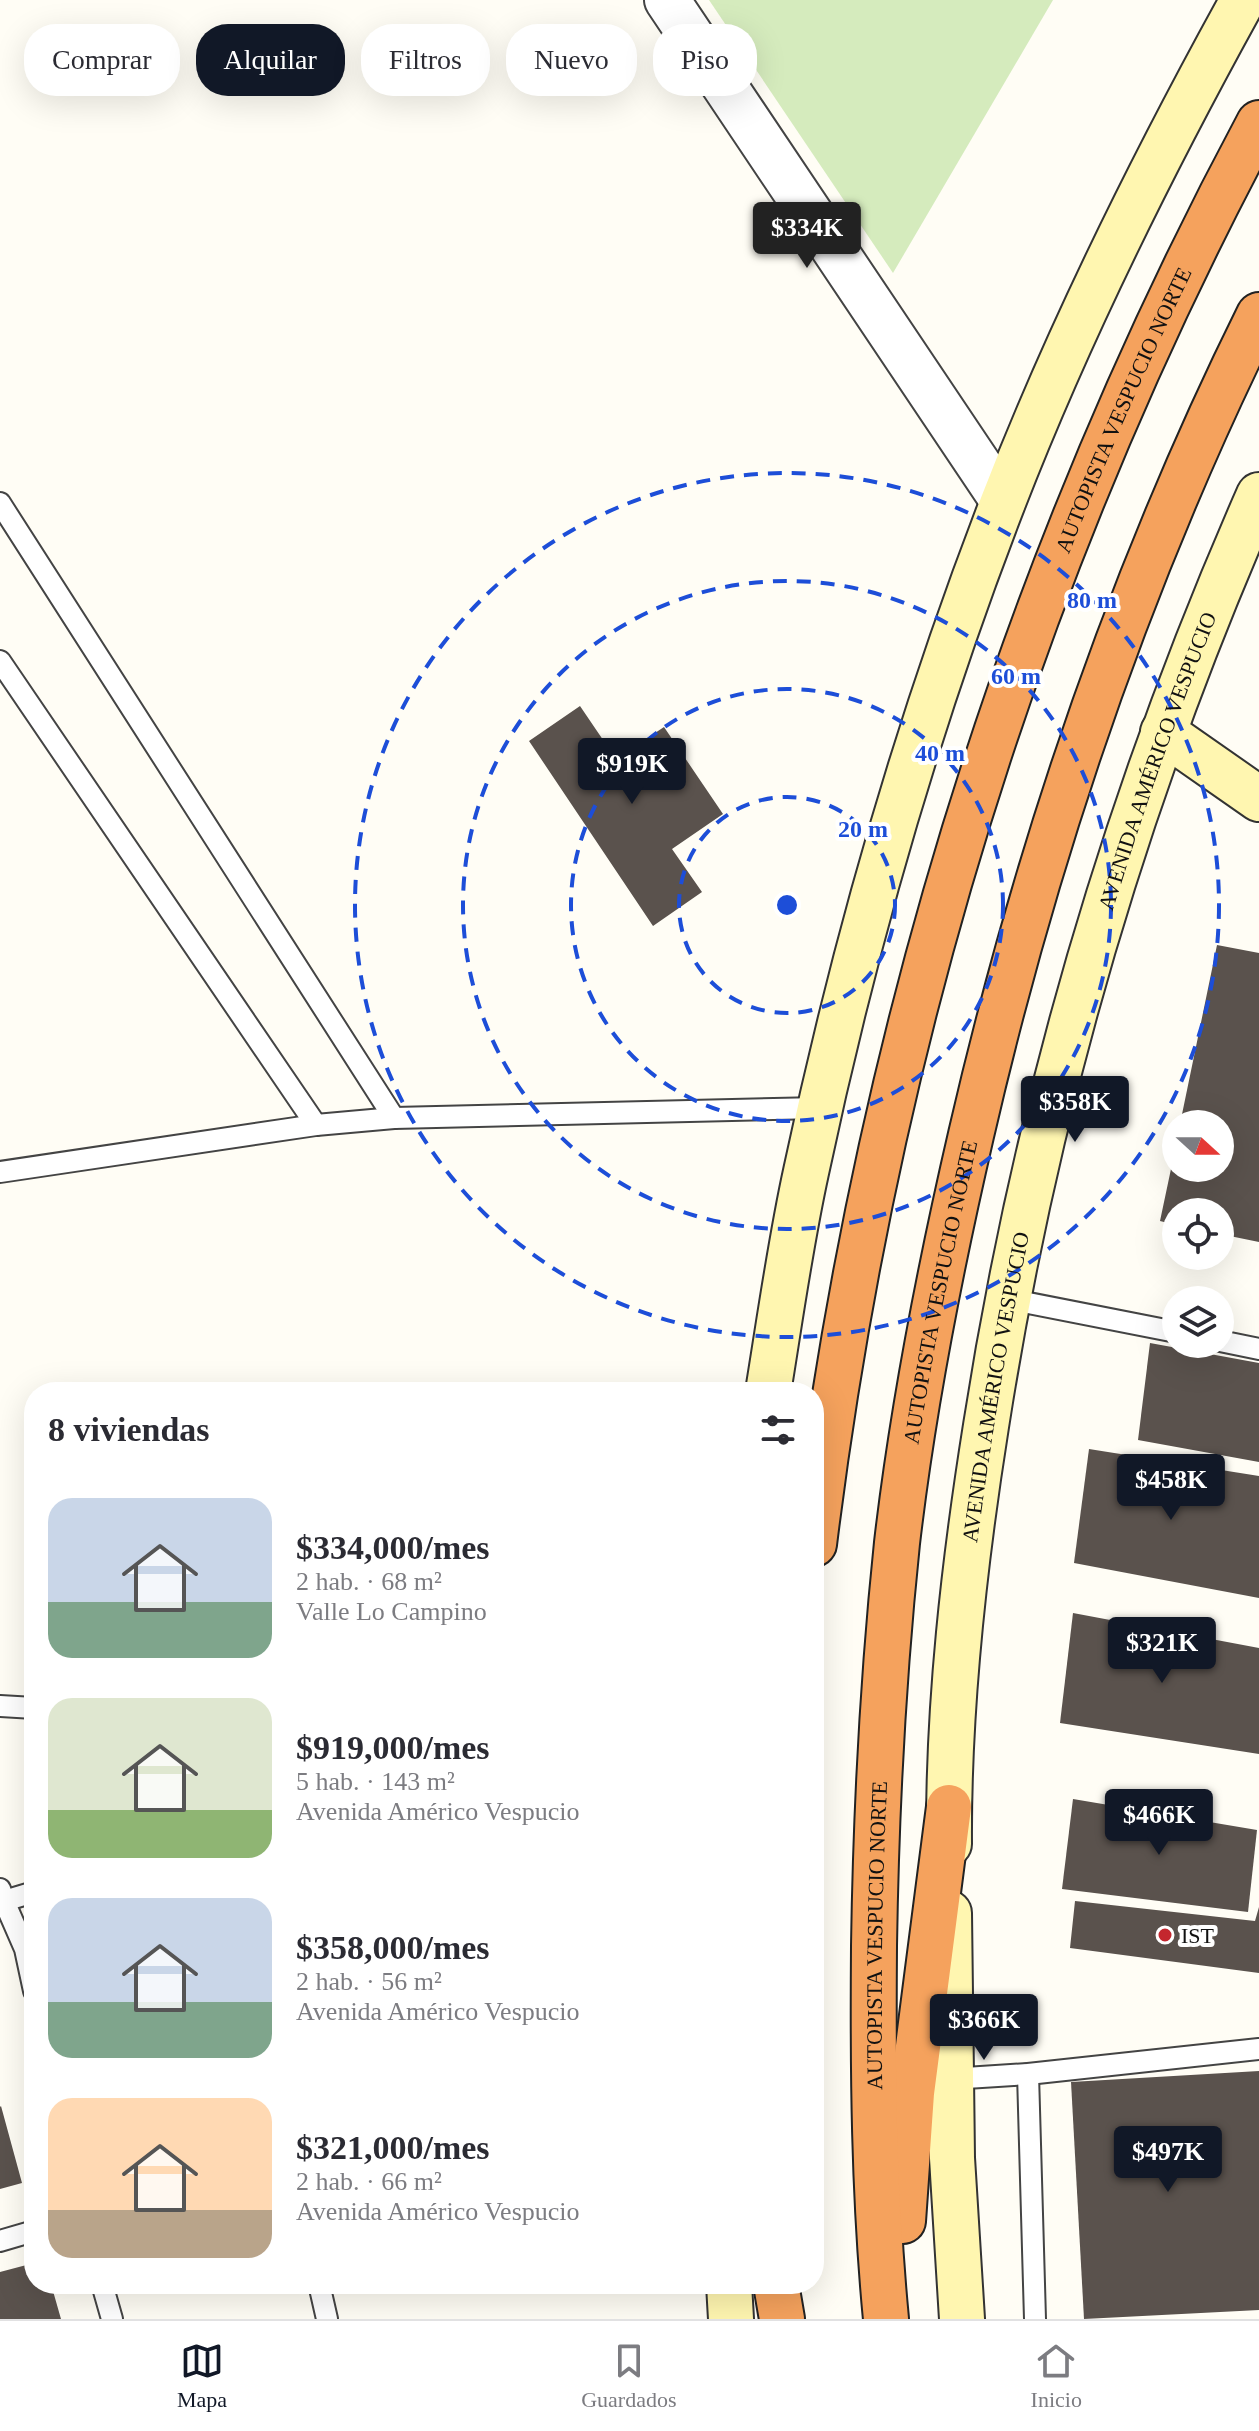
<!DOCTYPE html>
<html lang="es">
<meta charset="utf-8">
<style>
:root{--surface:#fff;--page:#f2f2f3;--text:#2b2b33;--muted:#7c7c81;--line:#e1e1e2;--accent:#111827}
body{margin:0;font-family:"Times New Roman",serif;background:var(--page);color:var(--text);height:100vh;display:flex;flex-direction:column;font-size:30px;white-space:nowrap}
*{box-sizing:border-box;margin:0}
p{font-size:26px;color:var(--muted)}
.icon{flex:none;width:44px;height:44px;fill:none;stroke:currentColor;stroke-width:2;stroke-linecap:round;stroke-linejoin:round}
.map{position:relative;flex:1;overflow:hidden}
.drawer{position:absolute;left:24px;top:1382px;width:800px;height:912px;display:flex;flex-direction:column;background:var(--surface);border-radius:32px;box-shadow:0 8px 32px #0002}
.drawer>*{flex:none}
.banner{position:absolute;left:24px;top:24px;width:800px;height:72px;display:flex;gap:16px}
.needle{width:52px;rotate:111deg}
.fabs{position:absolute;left:1162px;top:1110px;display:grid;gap:16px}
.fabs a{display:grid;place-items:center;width:72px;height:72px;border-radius:50%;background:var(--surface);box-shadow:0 8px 32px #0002;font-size:40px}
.price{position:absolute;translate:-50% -68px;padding:0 18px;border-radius:8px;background:var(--accent);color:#fff;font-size:26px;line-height:52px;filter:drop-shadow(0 2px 4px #0008)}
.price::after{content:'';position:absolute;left:50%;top:48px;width:24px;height:18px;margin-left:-12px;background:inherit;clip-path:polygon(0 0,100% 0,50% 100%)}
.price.on{background:#222;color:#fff}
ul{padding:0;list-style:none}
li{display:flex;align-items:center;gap:24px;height:200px;padding:0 24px}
li span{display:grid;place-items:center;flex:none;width:224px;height:160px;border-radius:24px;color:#555}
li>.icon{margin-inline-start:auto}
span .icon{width:96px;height:96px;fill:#fffc;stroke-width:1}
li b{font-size:34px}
h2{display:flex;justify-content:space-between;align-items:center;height:96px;padding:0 24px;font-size:34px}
.pill{padding:0 28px;border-radius:32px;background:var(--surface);box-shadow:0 8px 32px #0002;font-size:28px;line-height:72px}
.pill.on{background:var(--accent);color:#fff}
.dock{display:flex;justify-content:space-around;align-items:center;height:112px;border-top:2px solid var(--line);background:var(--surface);font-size:22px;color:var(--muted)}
.dock a{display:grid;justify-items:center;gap:4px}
.dock .on{color:var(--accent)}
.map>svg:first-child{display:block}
.green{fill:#d5ebbd}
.building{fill:#5a524d}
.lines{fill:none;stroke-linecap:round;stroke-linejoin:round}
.service-casing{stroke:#444;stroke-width:24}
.tertiary-casing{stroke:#444;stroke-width:48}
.secondary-casing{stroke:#333;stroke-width:48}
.motorway-casing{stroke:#222;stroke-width:48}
.service{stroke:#fff;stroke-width:20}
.tertiary{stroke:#fff;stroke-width:44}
.secondary{stroke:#fff6b0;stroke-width:44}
.motorway{stroke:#f5a25d;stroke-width:44}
.ring{fill:none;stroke:#1d4ed8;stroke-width:4;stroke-dasharray:14 10}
.poi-dot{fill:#c4262e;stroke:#fff;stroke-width:3}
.labels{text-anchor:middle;stroke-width:8;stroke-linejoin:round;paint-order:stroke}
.street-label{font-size:22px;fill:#111;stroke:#fff}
.poi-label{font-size:22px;fill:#111;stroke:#fff;text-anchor:start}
.centre{fill:#1d4ed8;stroke:#fff;stroke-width:4}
.ring-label{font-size:24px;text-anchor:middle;font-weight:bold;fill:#1d4ed8;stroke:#fff;stroke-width:8;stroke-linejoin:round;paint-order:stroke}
</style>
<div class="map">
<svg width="1259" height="2319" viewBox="0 0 1259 2319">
<rect width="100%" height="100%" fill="#fffdf5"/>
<!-- green -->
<polygon class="green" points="709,0 1053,0 893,273"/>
<!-- building -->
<g class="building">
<polygon points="580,706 616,759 664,727 723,814 672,849 702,892 653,926 529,741"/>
<polygon points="1217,945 1259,953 1259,1242 1220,1234 1220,1212 1176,1212 1176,1225 1160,1221 1175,1150 1176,1168 1220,1168 1220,1124 1180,1124"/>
<polygon points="1150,1343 1259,1363 1259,1462 1138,1440"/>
<polygon points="1089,1449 1259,1476 1259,1598 1074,1563"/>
<polygon points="1073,1613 1259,1648 1259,1754 1060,1723"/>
<polygon points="1073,1799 1257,1830 1248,1912 1062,1889"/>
<polygon points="1075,1901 1255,1921 1259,1907 1259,1973 1070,1948"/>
<polygon points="1259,2071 1259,2310 1084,2319 1071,2082"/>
<polygon points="1,2106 22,2183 0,2189 0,2107"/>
<polygon points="34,2263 34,2284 51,2284 61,2319 0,2319 0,2272"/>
</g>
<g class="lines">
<defs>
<g id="service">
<polyline points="0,503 394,1118"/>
<polyline points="0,661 316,1125"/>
<polyline points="0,1172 316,1125 394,1118 820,1108"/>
<polyline points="1008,1299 1176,1332"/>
<polyline points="1220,1341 1259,1349"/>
<polyline points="0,1706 34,1708"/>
<polyline points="0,1889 4,1901 34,1892"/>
<polyline points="0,1902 4,1901 25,1949 34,1991"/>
<polyline points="1028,2074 1035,2319"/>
<polyline points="950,2079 1028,2074 1259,2049"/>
<polyline points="0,2241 34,2231"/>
<polyline points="102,2284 112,2319"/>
<polyline points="319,2284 327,2319"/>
</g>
<polyline id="tertiary" points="667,0 1003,501"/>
<g id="secondary">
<polyline points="1163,732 1259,799"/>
<path d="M768 1392C780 1319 790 1245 806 1172 854 945 919 719 1003 502 1070 329 1153 163 1243 0"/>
<path id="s1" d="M949 1844C948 1704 964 1564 986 1426 1036 1105 1128 792 1259 495"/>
<polyline points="949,1913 952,2158 962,2319"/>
<polyline points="729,2284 731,2319"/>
</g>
<g id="motorway">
<path id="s2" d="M814 1544C876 1042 1020 569 1259 123"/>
<polyline points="903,2221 912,2093 949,1807"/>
<polyline points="776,2284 782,2319"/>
<path id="s3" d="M886 2319C874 2195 873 2071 874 1946 876 1812 883 1677 897 1543 913 1406 940 1269 971 1135 1036 853 1130 575 1259 315"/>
</g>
</defs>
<!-- service casing -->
<use href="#service" class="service-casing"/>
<!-- tertiary casing -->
<use href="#tertiary" class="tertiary-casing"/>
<!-- secondary casing -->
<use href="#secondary" class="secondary-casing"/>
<!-- motorway casing -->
<use href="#motorway" class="motorway-casing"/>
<!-- service -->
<use href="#service" class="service"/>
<!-- tertiary -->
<use href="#tertiary" class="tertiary"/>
<!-- secondary -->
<use href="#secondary" class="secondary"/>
<!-- motorway -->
<use href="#motorway" class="motorway"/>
</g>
<!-- distance rings -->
<g class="ring">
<circle cx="787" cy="905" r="108"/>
<circle cx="787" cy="905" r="216"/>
<circle cx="787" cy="905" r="324"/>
<circle cx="787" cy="905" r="432"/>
</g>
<!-- markers -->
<circle class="poi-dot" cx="1165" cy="1935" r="8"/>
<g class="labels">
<!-- street labels -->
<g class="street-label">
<text dy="8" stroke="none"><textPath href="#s2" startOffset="1180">AUTOPISTA VESPUCIO NORTE</textPath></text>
<text dy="8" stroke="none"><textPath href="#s1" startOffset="1108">AVENIDA AMÉRICO VESPUCIO</textPath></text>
<text dy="8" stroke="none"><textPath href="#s3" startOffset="1032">AUTOPISTA VESPUCIO NORTE</textPath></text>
<text dy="8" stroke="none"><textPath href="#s1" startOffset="460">AVENIDA AMÉRICO VESPUCIO</textPath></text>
<text dy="8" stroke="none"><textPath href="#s3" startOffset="384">AUTOPISTA VESPUCIO NORTE</textPath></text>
</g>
<!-- poi labels -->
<g class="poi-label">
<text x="1181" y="1943">IST</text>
</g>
</g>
<circle cx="787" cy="905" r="12" class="centre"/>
<g class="ring-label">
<text x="1092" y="608">80 m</text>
<text x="1016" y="684">60 m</text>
<text x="940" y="761">40 m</text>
<text x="863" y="837">20 m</text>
</g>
</svg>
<div class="fabs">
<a><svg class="needle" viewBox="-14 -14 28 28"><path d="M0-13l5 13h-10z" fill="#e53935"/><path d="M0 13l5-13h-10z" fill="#7c7c81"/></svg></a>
<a><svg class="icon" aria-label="locate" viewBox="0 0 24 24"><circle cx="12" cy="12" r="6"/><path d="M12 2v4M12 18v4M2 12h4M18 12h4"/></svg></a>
<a><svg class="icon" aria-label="layers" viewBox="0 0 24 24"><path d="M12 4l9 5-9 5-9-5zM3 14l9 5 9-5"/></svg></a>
</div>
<b class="price on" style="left:807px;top:270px">$334K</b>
<b class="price" style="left:632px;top:806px">$919K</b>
<b class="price" style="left:1075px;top:1144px">$358K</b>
<b class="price" style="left:1171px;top:1522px">$458K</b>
<b class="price" style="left:1162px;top:1685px">$321K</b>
<b class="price" style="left:1159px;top:1857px">$466K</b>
<b class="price" style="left:984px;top:2062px">$366K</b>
<b class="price" style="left:1168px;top:2194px">$497K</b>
<div class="banner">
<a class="pill">Comprar</a>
<a class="pill on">Alquilar</a>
<a class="pill">Filtros</a>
<a class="pill">Nuevo</a>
<a class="pill">Piso</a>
</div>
<section class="drawer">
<h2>8 viviendas<svg class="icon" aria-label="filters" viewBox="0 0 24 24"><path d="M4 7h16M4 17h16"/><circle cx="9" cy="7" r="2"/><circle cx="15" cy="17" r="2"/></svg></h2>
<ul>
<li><span style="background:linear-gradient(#c9d6e8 65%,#7fa58c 0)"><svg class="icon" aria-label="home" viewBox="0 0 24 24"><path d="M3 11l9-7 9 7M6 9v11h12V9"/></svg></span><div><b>$334,000/mes</b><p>2 hab. · 68 m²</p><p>Valle Lo Campino</p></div></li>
<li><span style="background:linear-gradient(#dfe7d0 70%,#8fb573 0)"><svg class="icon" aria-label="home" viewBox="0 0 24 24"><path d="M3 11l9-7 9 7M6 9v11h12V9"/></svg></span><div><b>$919,000/mes</b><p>5 hab. · 143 m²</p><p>Avenida Américo Vespucio</p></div></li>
<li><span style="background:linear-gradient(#c9d6e8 65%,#7fa58c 0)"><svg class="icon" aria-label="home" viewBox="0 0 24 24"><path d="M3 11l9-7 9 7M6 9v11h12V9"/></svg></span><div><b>$358,000/mes</b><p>2 hab. · 56 m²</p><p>Avenida Américo Vespucio</p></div></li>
<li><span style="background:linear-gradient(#ffd9b3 70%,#b9a48a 0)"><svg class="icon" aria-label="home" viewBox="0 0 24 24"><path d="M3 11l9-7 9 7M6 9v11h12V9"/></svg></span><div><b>$321,000/mes</b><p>2 hab. · 66 m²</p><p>Avenida Américo Vespucio</p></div></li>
</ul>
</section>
</div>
<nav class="dock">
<a class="on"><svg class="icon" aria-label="map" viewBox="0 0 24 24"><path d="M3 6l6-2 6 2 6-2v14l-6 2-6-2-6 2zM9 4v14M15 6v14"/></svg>Mapa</a>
<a><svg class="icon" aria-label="saved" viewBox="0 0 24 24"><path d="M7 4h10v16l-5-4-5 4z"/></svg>Guardados</a>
<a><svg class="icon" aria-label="home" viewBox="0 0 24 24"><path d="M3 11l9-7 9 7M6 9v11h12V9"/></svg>Inicio</a>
</nav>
